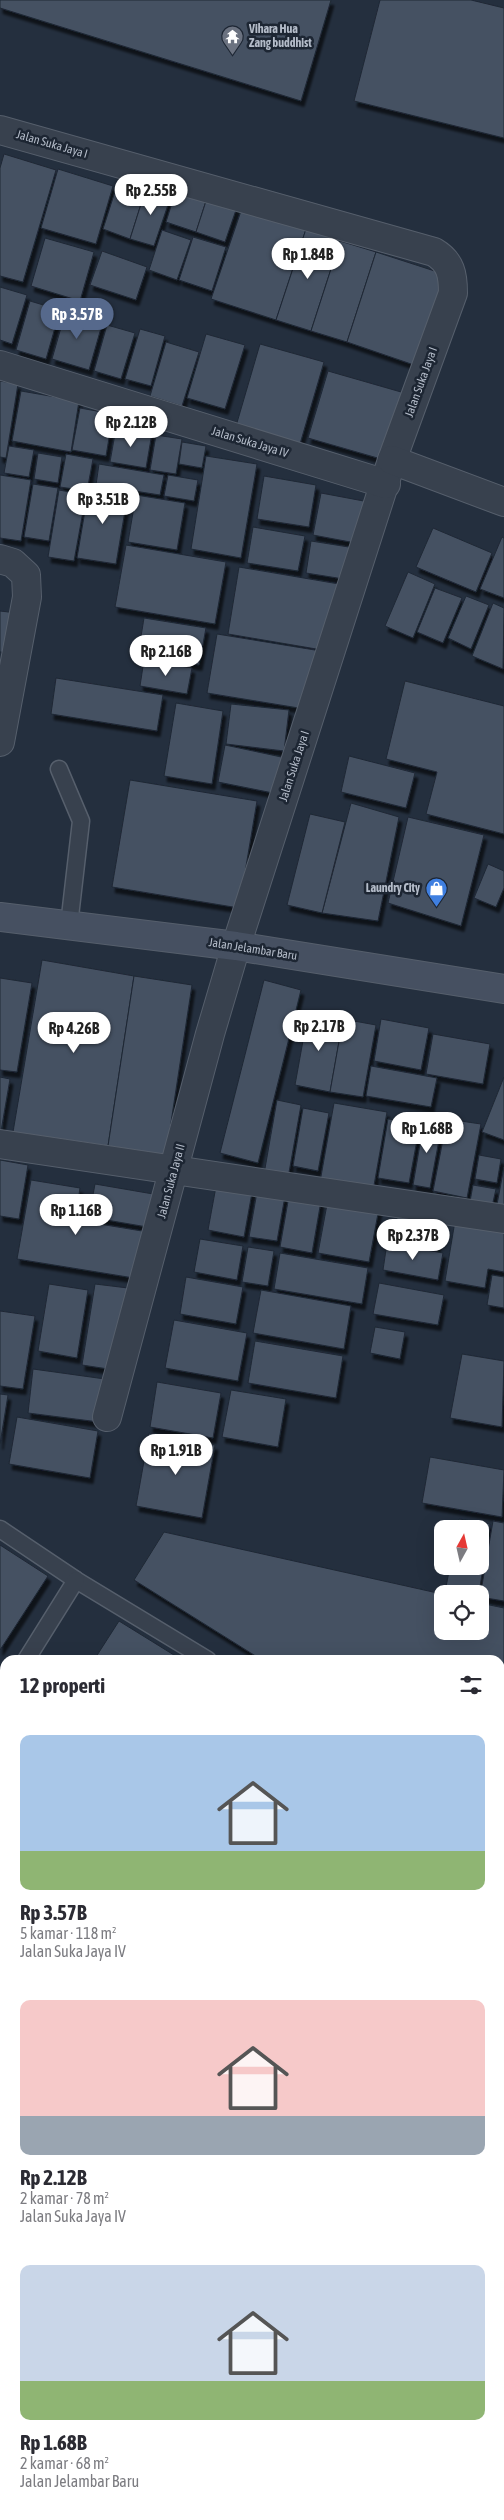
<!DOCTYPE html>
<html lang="id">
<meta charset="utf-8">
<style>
:root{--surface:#fff;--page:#f2f2f3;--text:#2b2b33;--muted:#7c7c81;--accent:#56698c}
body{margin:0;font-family:"Asap Condensed",sans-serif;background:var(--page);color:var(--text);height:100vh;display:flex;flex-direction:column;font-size:19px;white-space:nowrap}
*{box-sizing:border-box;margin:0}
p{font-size:16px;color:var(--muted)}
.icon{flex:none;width:28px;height:28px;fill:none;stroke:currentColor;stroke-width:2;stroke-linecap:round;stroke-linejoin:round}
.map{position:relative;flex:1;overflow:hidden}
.details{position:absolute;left:0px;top:1655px;width:505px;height:865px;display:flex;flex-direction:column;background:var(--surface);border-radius:15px 15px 0 0;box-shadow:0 5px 20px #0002}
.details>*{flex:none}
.needle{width:32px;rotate:8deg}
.buttons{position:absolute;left:434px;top:1520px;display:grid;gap:10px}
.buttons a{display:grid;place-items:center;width:55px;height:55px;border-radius:10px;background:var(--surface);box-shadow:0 5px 20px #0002;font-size:25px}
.price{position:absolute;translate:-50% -42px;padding:0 11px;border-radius:18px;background:#fff;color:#222;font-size:16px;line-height:32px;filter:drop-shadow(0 1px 2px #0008)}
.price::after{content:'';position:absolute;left:50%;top:30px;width:15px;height:11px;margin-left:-8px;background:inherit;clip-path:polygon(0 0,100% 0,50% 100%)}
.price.selected{background:var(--accent);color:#fff}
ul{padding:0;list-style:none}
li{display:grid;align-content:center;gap:10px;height:265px;padding:0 20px}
li span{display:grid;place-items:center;height:155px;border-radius:10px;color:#555}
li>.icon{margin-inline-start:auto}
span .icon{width:90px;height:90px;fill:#fffc;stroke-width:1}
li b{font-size:21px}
h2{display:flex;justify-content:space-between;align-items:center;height:60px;padding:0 20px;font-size:21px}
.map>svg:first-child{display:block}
.water{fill:#394c67}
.building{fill:#455162;stroke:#1f2835;filter:url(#shadow)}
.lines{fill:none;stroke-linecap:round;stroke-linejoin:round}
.lane-casing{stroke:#565f6c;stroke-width:19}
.street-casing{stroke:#565f6c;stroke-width:30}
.secondary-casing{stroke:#565f6c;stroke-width:30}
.highway-casing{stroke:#434c59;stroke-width:30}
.lane{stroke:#38414e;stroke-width:16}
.street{stroke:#38414e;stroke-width:28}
.secondary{stroke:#465061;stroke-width:28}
.highway{stroke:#746855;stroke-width:28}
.labels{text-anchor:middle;stroke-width:5;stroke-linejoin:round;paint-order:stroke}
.poi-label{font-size:12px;font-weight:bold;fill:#b4bcc9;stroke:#1d2633;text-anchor:start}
.street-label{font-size:12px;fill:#b4bcc9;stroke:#1d2633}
</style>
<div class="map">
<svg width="504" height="2520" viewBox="0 0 504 2520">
<defs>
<filter id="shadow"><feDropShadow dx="3" dy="5.5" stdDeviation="1" flood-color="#0009"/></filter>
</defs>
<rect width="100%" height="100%" fill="#242f3e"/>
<!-- water -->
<polygon class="water" points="504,2325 504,2520 385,2520 388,2515 500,2515 500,2331"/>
<!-- building -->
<g class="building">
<polygon points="0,0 331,0 301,101 0,8"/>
<polygon points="380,0 471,0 504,8 504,138 354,101"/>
<polygon points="4,154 56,170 23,282 0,276 0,168"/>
<polygon points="58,169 113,186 96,244 41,228"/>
<polygon points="120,176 147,185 130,239 103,229"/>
<polygon points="147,185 172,193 154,246 130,239"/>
<polygon points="177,187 207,198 196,232 166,222"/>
<polygon points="207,198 237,207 225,242 196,232"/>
<polygon points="242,208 306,229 276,320 211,299"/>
<polygon points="306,229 340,241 311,331 276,320"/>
<polygon points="162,230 191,240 177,280 149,270"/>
<polygon points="193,237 226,247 212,291 179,280"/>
<polygon points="45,238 94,252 80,301 31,286"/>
<polygon points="340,241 376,252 347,342 311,331"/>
<polygon points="102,251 147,267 136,300 90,285"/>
<polygon points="376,252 447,275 417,366 347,342"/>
<polygon points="0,287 27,295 12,344 0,340"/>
<polygon points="30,301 60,310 46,359 16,350"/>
<polygon points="66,310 103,321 89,370 52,359"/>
<polygon points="107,325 135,333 121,379 94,371"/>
<polygon points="140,329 165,336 151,386 125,379"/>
<polygon points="206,334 245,345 225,409 187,398"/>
<polygon points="166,342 199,352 182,406 150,396"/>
<polygon points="260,344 324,362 300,444 236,426"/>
<polygon points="328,371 408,394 388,461 308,438"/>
<polygon points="0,381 18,384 6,458 0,457"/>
<polygon points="21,391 79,401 71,452 12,441"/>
<polygon points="80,408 113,414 106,456 72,450"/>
<polygon points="116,428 152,433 146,468 110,462"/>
<polygon points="156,435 182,439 176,474 150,470"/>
<polygon points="182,442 206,446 202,468 179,464"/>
<polygon points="9,446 34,450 29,477 4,473"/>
<polygon points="38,453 62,457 58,483 34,479"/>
<polygon points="66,454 93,459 87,491 60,487"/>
<polygon points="206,456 257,464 241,558 191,549"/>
<polygon points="99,464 164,475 160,495 96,485"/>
<polygon points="0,475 31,480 21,541 0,538"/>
<polygon points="168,475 198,480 194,501 164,496"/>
<polygon points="264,476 316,485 309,527 257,519"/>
<polygon points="33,484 58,488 49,541 24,537"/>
<polygon points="89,487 128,493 116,564 77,558"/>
<polygon points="59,490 86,495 74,561 48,557"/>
<polygon points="321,493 369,502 361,544 313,535"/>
<polygon points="136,495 185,503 177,550 128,542"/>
<polygon points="253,527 305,536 298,571 247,563"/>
<polygon points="433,528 492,553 476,592 416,567"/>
<polygon points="502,537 504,538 504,598 480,589"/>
<polygon points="311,541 355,548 350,580 306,573"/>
<polygon points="126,545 226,562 215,624 115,607"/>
<polygon points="239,567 339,584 328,651 228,634"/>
<polygon points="408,572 435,584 413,638 385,626"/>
<polygon points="435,588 462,598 443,643 417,632"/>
<polygon points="466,596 489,605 471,649 448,638"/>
<polygon points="493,603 504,608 503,669 472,656"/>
<polygon points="0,611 17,613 11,653 0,652"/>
<polygon points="144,618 206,628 199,665 138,655"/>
<polygon points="217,634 321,651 311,710 207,693"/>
<polygon points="144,660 192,668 187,694 140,686"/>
<polygon points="56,678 163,695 157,731 51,714"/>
<polygon points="405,681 504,706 504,834 426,814 437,772 386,759"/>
<polygon points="176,703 223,711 212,784 164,776"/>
<polygon points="231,704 289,710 284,751 226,744"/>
<polygon points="225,745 286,758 278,794 218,782"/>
<polygon points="349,756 415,773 406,808 341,792"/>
<polygon points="130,780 257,801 239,908 112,887"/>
<polygon points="351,803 399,817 378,921 322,913"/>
<polygon points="310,814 345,822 322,913 287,905"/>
<polygon points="408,817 484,835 461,926 388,903"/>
<polygon points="488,864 504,871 504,888 496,907 474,898"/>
<polygon points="42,960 134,976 108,1146 13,1132"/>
<polygon points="134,976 192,985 166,1155 108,1146"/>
<polygon points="0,978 32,983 17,1072 0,1070"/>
<polygon points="264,980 301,990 258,1163 220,1153"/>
<polygon points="308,1013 343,1019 330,1092 295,1085"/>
<polygon points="343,1019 376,1025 363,1097 330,1092"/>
<polygon points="381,1019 429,1028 421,1070 374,1061"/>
<polygon points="433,1034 490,1044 483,1084 426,1074"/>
<polygon points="371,1066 437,1078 431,1107 366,1096"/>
<polygon points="0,1077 10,1079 0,1137"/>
<polygon points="504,1077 504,1140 482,1132"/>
<polygon points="277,1100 301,1105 288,1178 264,1174"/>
<polygon points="334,1103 387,1112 373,1191 320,1182"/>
<polygon points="303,1108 329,1113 318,1171 293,1166"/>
<polygon points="388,1119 420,1124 409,1183 378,1178"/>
<polygon points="447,1119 481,1124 467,1198 433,1191"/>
<polygon points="424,1121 442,1124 430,1188 413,1185"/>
<polygon points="479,1155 501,1159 497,1183 475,1179"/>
<polygon points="0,1160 28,1165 19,1219 0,1216"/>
<polygon points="504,1167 504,1212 496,1210"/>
<polygon points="31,1180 80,1188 75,1220 148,1232 140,1279 17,1259"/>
<polygon points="217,1181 253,1187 244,1237 208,1230"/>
<polygon points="95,1184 159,1195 153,1228 89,1217"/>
<polygon points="473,1185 496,1189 491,1211 469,1207"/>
<polygon points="290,1190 322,1195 312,1253 280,1247"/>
<polygon points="257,1192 285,1196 277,1241 249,1237"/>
<polygon points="328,1199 379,1208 369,1262 318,1253"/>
<polygon points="399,1208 443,1216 436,1250 392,1243"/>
<polygon points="455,1221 504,1230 504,1272 488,1269 485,1288 445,1281"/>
<polygon points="200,1239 243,1246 237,1280 194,1272"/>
<polygon points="387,1243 443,1253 438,1280 383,1270"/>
<polygon points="248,1247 274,1251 268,1286 242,1282"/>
<polygon points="280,1253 368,1268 362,1304 274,1289"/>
<polygon points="492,1275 504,1277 504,1308 487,1305"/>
<polygon points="186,1277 243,1287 236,1324 180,1314"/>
<polygon points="379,1283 444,1295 438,1325 373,1314"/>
<polygon points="49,1284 88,1290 77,1358 38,1351"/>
<polygon points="95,1284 128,1288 115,1370 82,1365"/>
<polygon points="261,1290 351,1306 344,1349 253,1333"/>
<polygon points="0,1311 35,1316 23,1389 0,1386"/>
<polygon points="174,1320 247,1333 238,1381 165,1368"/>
<polygon points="375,1327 405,1332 400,1359 370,1353"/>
<polygon points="255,1341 343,1356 336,1398 248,1383"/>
<polygon points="462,1354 504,1361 502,1427 450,1418"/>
<polygon points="33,1369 105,1379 99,1422 28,1413"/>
<polygon points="157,1382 221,1393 213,1438 150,1427"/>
<polygon points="231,1390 286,1399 278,1447 222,1437"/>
<polygon points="0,1394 8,1395 0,1444"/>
<polygon points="17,1417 98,1431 90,1478 9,1464"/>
<polygon points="149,1433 215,1445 202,1518 136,1506"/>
<polygon points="430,1457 504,1470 502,1517 422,1503"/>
<polygon points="459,1519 490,1524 479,1593 446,1587 450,1566 480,1566 480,1529 457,1529"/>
<polygon points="493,1521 504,1523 504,1601 480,1597"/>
<polygon points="164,1532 442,1594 442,1631 480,1631 480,1603 504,1608 504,1834 500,1831 500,1660 334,1660 331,1658 329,1660 262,1660 134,1580"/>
<polygon points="0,1545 48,1576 0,1650"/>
<polygon points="119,1621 182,1660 94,1660"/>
<polygon points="5,1801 5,2175 0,2183 0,1809"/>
<polygon points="500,1861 504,1863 504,1916 500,1922"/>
<polygon points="5,2328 5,2414 0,2410 0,2336"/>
</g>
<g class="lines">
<defs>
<g id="lane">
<polyline points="59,769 81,821 69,925"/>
<polyline points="0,1529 76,1580 208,1660"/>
<polyline points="26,1660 76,1580"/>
<polyline points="0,1701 5,1694"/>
<polyline points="500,1845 504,1847"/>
<polyline points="500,1958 504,1952"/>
<polyline points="0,2220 5,2212"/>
<polyline points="0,2436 5,2439"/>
<polyline points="127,2515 135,2520"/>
</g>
<g id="street">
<path d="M0 130 434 252C451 262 453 275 453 293L392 460 236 946 210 1034 107 1417"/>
<polyline points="0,365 386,484"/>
<polyline points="392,460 504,502"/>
<polyline points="0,559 13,563 26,575 27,597 0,742"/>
<polyline points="0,1144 504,1219"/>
</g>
<polyline id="secondary" points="0,917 236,946 504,989"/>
<g id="highway">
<polyline points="500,2118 504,2111"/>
<polyline points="500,2251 504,2246"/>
<polyline points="249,2520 252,2515"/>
<polyline points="331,2520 334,2515"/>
</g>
</defs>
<!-- lane casing -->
<use href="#lane" class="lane-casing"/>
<!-- street casing -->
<use href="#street" class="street-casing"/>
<!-- secondary casing -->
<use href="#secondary" class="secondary-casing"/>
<!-- highway casing -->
<use href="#highway" class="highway-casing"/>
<!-- lane -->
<use href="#lane" class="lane"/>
<!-- street -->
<use href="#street" class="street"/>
<!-- secondary -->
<use href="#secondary" class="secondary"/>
<!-- highway -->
<use href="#highway" class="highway"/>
</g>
<!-- icons -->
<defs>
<symbol id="temple-pin" viewBox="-11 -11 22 30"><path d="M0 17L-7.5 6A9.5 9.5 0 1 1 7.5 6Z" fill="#6b7280" stroke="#1d2633"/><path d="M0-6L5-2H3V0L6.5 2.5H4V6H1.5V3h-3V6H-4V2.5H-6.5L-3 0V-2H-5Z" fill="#fff"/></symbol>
<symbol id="shop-pin" viewBox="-11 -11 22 30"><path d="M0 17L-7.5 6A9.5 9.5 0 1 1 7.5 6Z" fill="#3f7fe0" stroke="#1d2633"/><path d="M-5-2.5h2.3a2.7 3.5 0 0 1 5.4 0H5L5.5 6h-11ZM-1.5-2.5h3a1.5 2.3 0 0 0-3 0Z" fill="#fff"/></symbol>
</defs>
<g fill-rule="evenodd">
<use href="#temple-pin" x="220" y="24" width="25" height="34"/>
<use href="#shop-pin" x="424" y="876" width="25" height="34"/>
</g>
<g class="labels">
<!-- poi labels -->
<g class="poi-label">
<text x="249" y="33">Vihara Hua<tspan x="249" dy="14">Zang buddhist</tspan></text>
<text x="420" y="892" text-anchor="end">Laundry City</text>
</g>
<!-- street labels -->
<g class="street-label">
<text transform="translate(52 144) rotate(16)" y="4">Jalan Suka Jaya I</text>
<text transform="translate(421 382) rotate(-70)" y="4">Jalan Suka Jaya I</text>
<text transform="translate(250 442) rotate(17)" y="4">Jalan Suka Jaya IV</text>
<text transform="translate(294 766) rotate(-72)" y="4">Jalan Suka Jaya I</text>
<text transform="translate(253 949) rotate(9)" y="4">Jalan Jelambar Baru</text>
<text transform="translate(171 1181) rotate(-75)" y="4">Jalan Suka Jaya II</text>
</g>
</g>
</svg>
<div class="buttons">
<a><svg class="needle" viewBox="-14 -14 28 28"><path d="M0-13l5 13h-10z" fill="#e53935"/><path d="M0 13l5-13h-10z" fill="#7c7c81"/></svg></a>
<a><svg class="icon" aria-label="locate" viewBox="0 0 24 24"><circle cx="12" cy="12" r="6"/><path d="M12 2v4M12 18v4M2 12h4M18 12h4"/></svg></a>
</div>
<b class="price" style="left:151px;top:216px">Rp 2.55B</b>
<b class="price" style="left:308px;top:280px">Rp 1.84B</b>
<b class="price selected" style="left:77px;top:340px">Rp 3.57B</b>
<b class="price" style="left:131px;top:448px">Rp 2.12B</b>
<b class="price" style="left:103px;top:525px">Rp 3.51B</b>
<b class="price" style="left:166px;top:677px">Rp 2.16B</b>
<b class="price" style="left:319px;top:1052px">Rp 2.17B</b>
<b class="price" style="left:74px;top:1054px">Rp 4.26B</b>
<b class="price" style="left:427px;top:1154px">Rp 1.68B</b>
<b class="price" style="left:76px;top:1236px">Rp 1.16B</b>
<b class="price" style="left:413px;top:1261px">Rp 2.37B</b>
<b class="price" style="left:176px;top:1476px">Rp 1.91B</b>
<section class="details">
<h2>12 properti<svg class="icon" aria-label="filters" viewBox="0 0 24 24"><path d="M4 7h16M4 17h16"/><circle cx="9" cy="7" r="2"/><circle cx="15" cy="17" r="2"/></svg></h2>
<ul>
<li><span style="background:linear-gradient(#a9c7e8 75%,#8fb573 0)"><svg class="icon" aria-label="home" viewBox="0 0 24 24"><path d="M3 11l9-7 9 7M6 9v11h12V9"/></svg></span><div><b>Rp 3.57B</b><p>5 kamar · 118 m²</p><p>Jalan Suka Jaya IV</p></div></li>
<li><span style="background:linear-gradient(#f6c9c9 75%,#9aa5b1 0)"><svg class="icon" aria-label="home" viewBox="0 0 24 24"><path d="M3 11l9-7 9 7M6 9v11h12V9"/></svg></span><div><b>Rp 2.12B</b><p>2 kamar · 78 m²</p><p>Jalan Suka Jaya IV</p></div></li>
<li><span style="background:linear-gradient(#c9d6e8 75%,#8fb573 0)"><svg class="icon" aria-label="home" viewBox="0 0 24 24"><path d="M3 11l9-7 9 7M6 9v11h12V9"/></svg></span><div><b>Rp 1.68B</b><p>2 kamar · 68 m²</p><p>Jalan Jelambar Baru</p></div></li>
</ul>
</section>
</div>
